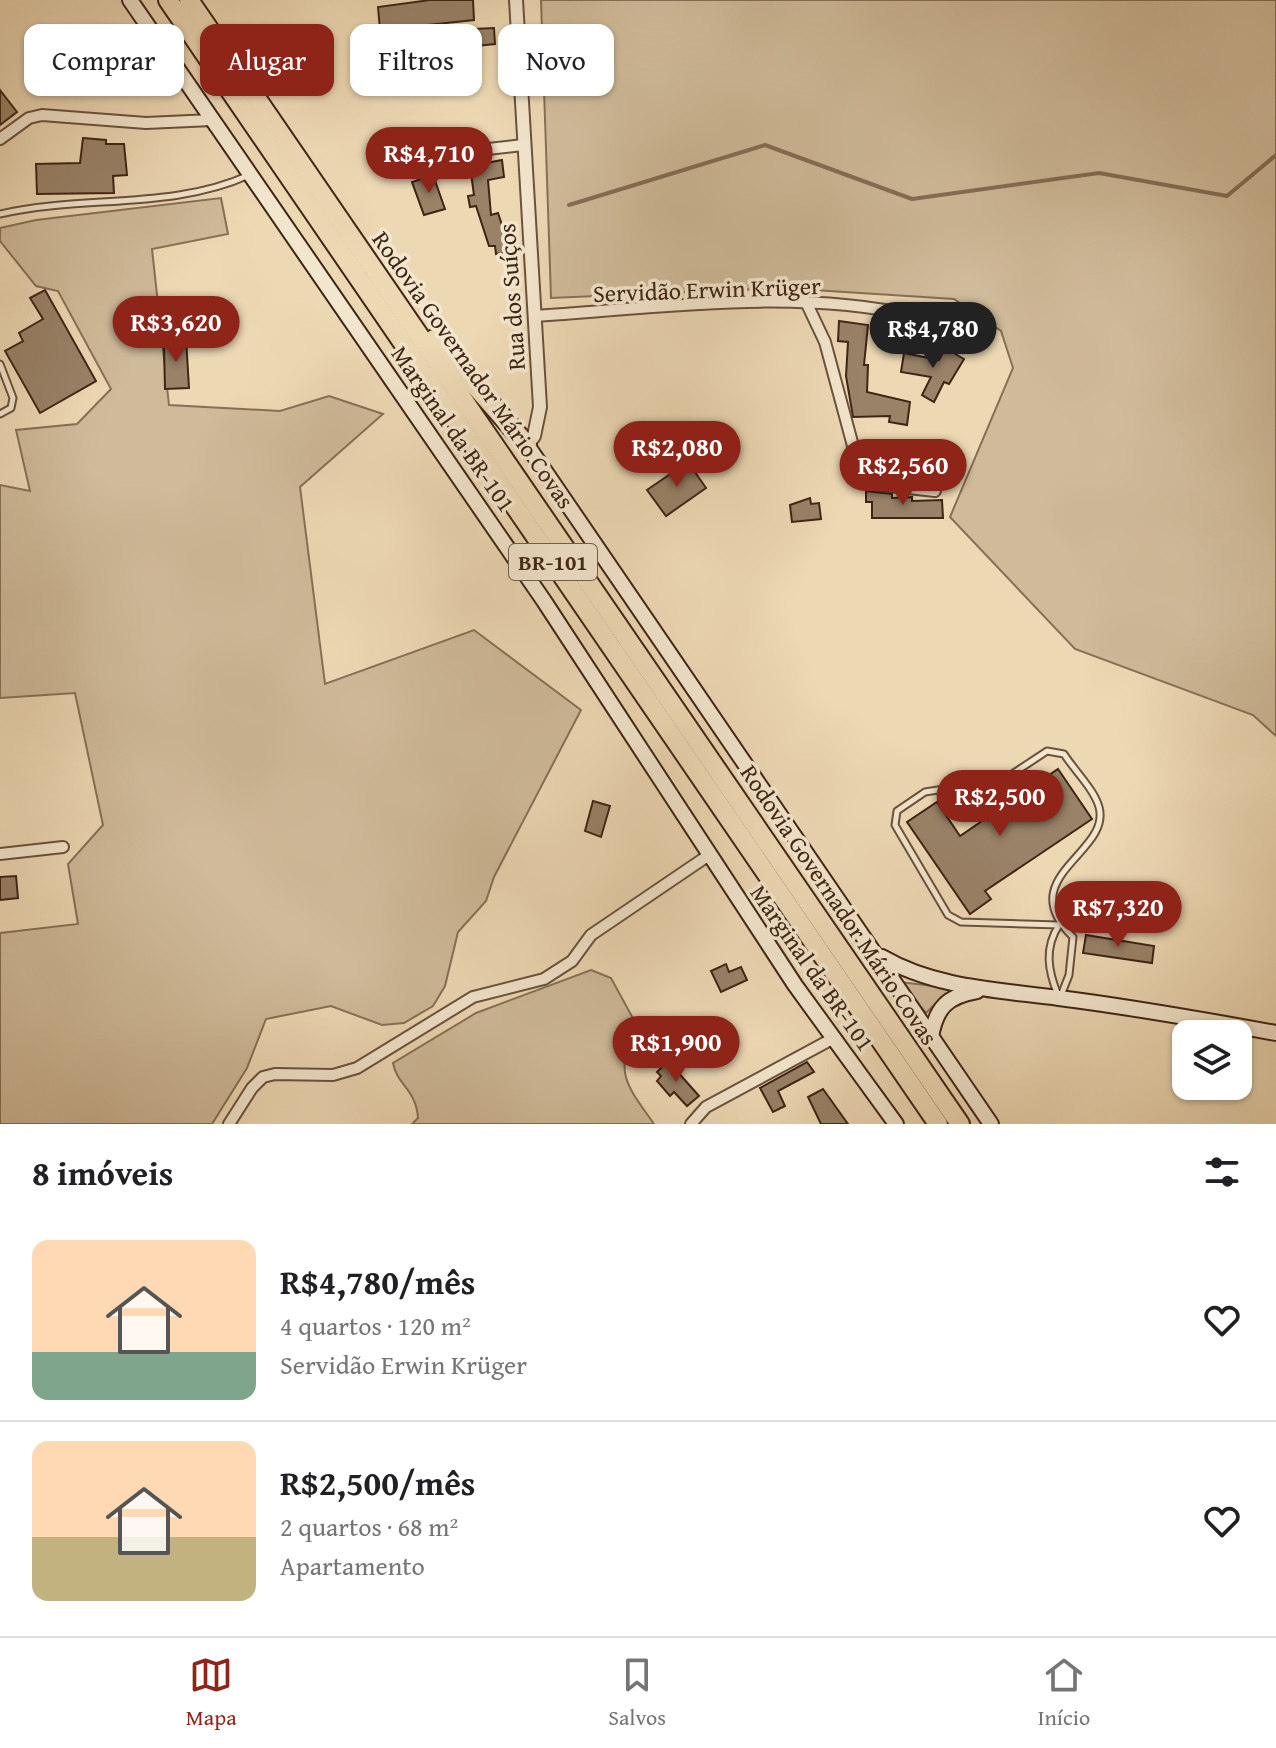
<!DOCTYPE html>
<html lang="pt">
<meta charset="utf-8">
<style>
:root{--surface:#fff;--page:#f2f2f2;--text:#202124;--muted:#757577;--line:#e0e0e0;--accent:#8f2418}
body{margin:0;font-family:"Gentium Book Plus",serif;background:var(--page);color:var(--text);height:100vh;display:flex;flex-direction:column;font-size:30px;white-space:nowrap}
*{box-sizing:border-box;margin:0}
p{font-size:26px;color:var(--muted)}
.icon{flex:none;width:44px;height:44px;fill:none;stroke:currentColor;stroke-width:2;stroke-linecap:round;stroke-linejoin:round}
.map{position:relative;height:1124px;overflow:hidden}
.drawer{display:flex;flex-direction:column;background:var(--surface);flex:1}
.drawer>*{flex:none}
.hud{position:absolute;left:24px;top:24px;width:800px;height:72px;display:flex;gap:16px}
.buttons{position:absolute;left:1172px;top:1020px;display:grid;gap:16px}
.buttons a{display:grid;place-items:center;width:80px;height:80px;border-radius:16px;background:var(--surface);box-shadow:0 2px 6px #0004;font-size:40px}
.price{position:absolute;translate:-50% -68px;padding:0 18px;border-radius:28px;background:var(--accent);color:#fff;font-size:26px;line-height:52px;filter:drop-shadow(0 2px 4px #0008)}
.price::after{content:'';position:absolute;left:50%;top:48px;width:24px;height:18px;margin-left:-12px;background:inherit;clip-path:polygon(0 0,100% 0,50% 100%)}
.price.current{background:#222;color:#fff}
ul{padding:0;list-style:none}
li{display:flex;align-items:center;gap:24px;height:200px;padding:0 32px}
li+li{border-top:2px solid var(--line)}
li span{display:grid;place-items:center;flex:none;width:224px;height:160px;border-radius:16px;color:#555}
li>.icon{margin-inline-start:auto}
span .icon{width:96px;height:96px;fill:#fffc;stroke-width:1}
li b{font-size:34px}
h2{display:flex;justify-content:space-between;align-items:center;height:96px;padding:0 32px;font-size:34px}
.chip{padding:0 28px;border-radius:16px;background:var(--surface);box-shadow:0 2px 6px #0004;font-size:28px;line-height:72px}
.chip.current{background:var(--accent);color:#fff}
.tabs{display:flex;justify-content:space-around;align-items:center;height:112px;border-top:2px solid var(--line);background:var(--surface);font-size:22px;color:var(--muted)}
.tabs a{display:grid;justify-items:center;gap:4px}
.tabs .current{color:var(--accent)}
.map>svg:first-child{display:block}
.green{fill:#cfba99;stroke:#877057;stroke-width:2}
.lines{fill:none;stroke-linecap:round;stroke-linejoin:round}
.stream{stroke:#846c54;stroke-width:4}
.building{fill:#998268;stroke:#3f2515;stroke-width:2}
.service-casing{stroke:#6a523d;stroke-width:9}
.minor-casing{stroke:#6a523d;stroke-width:14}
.tertiary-casing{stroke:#6a523d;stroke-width:16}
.secondary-casing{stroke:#3f2515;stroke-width:18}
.motorway-casing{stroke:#3f2515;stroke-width:22}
.service{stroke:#f3e6ce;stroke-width:5}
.minor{stroke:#f3e6ce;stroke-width:10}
.tertiary{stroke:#f3e6ce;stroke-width:12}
.secondary{stroke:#f3e6ce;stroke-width:14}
.motorway{stroke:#edd8b4;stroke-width:18}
.labels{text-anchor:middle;stroke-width:7;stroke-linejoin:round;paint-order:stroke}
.shield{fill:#f3e6ce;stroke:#755f4c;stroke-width:2}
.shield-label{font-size:22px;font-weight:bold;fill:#3f2515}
.street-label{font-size:24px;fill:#3f2515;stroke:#f3e6ce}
</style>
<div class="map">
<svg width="1276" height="1124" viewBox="0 0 1276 1124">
<rect width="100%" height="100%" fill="#edd8b4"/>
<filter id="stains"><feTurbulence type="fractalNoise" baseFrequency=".0025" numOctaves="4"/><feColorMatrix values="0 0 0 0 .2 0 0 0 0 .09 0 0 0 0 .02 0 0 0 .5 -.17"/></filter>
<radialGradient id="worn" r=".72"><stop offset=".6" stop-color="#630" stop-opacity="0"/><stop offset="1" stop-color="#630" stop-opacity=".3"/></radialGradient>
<!-- green -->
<g class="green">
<polygon points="541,0 1276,0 1276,736 1253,715 1075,649 950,517 1013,368 1001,331 954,299 782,288 551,298"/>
<polygon points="221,198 228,234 152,249 169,405 280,411 329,396 383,414 300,487 325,684 474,630 581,710 494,877 486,901 458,932 445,986 433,1006 404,1023 382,1025 331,1006 266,1019 247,1068 212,1124 0,1124 0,933 78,924 68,864 103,825 75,693 0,698 0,485 30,491 16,430 77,424 111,389 58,291 36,286 0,241 0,228 36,220"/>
<path d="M591 970 611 978 635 1022C616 1075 623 1080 654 1124H412L418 1118C416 1089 397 1085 393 1063L476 1013Z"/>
<polygon points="899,982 961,989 940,999 926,1013"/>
</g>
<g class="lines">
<!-- stream -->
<polyline class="stream" points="569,205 765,145 912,199 1099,173 1227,196 1276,155"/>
</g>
<!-- building -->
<g class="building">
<polygon points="430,0 473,0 474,20 380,30 378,7"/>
<polygon points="494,28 495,44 476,46 474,29"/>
<polygon points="0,90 17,112 0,125"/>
<polygon points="83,138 106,140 106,144 124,144 127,175 113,176 114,193 37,194 36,164 80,163"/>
<polygon points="502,160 504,177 488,180 491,215 498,213 503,228 507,227 514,251 496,254 495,246 489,246 476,206 470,207 468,196 474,195 470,166"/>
<polygon points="433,175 445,209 424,215 412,182"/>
<polygon points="45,290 96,381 40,413 5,351 23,341 19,333 43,319 30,298"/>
<polygon points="839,321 868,325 864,365 868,365 867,392 910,402 907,425 889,422 890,416 853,417 846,376 848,342 838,341"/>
<polygon points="169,338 186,338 189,388 165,389 164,347 169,346"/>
<polygon points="945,348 964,359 949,384 944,382 934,402 922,395 931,377 901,372 904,353 939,360"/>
<polygon points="688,462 706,488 666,516 647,490"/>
<polygon points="866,491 892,494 892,498 912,497 912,501 942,500 943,518 872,518 872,502 866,502"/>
<polygon points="810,498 811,504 819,503 821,519 792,522 790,505"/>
<polygon points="1058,769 1092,819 985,891 991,899 970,914 907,822 937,802 960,836"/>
<polygon points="593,801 610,806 601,837 585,831"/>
<polygon points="16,876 18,898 0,900 0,877"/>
<polygon points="1086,935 1154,946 1152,963 1083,953"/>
<polygon points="726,964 729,972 741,967 747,980 721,992 711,971"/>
<polygon points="668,1061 699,1096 687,1106 674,1092 670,1096 657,1081 661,1076 657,1072"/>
<polygon points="807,1062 814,1072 778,1091 785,1106 773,1112 760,1088"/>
<polygon points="823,1089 848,1124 821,1124 808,1097"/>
</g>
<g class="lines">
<defs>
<g id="service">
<path d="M0 214C81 195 173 210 249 175"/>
<polyline points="0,364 13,398 11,408 0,414"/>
<path d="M1059 925 961 922 948 915 895 825 897 811 925 792 944 789 964 797 979 796 1047 751 1064 754C1074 770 1094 789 1099 807 1112 853 1011 877 1073 937L1069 975 1060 998"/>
<path d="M1058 995C1048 971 1044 948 1059 925"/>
</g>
<g id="minor">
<polyline points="0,139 29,118 42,115 146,123 212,120"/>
<polyline points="392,160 523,145"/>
<polyline points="807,304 825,342 863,483 935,491"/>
<path d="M536 316C656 308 796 288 914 316 933 321 953 328 972 334"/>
<polyline points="0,854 63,847"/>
<polyline points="229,1124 252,1088 263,1077 275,1074 333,1075 357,1068 473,997 544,979 572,961 591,935 709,855"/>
<polyline points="691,1124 706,1107 832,1039"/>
</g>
<polyline id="tertiary" points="516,0 540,407 534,436 527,445"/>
<g id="secondary">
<polyline points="130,0 544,601 795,985 896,1124"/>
<polyline points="527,445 991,1124"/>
<path d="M882 957C935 988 999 990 1059 998 1131 1007 1204 1020 1276 1033"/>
<path d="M931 1037C936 1008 947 996 977 991"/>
</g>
<g id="motorway">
<polyline points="168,0 938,1124"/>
<polyline points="189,0 960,1124"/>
<polyline points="434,339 527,445"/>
</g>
</defs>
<!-- service casing -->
<use href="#service" class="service-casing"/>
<!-- minor casing -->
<use href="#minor" class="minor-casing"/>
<!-- tertiary casing -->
<use href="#tertiary" class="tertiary-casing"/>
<!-- secondary casing -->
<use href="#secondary" class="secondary-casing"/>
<!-- motorway casing -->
<use href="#motorway" class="motorway-casing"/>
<!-- service -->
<use href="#service" class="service"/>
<!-- minor -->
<use href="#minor" class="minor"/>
<!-- tertiary -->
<use href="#tertiary" class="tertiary"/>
<!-- secondary -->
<use href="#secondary" class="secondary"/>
<!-- motorway -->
<use href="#motorway" class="motorway"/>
</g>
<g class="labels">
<!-- shield labels -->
<rect class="shield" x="509" y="544" width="88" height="36" rx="6"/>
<g class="shield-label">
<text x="553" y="570">BR-101</text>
</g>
<!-- street labels -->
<g class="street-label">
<text transform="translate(707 290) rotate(-2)" y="8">Servidão Erwin Krüger</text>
<text transform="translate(512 297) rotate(-94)" y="8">Rua dos Suíços</text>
<text transform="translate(473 370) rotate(55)" y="8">Rodovia Governador Mário Covas</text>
<text transform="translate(453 429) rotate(55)" y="8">Marginal da BR-101</text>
<text transform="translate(839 905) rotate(56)" y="8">Rodovia Governador Mário Covas</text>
<text transform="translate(812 968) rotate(55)" y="8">Marginal da BR-101</text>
</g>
</g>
<rect width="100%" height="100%" filter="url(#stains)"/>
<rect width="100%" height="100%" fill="url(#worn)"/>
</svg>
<div class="buttons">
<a><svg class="icon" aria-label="layers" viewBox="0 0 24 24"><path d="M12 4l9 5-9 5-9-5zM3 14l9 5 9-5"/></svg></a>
</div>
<b class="price" style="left:429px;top:195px">R$4,710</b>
<b class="price" style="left:176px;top:364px">R$3,620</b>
<b class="price current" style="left:933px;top:370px">R$4,780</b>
<b class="price" style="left:677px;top:489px">R$2,080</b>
<b class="price" style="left:903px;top:507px">R$2,560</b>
<b class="price" style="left:1000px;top:838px">R$2,500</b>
<b class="price" style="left:1118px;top:949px">R$7,320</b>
<b class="price" style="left:676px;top:1084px">R$1,900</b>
<div class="hud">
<a class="chip">Comprar</a>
<a class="chip current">Alugar</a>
<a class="chip">Filtros</a>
<a class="chip">Novo</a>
</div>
</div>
<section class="drawer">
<h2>8 imóveis<svg class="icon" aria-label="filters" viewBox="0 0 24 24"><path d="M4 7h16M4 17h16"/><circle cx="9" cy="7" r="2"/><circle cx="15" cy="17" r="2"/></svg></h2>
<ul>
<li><span style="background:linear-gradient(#ffd9b3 70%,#7fa58c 0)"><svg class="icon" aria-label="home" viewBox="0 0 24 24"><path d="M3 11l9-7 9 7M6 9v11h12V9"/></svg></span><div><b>R$4,780/mês</b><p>4 quartos · 120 m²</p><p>Servidão Erwin Krüger</p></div><svg class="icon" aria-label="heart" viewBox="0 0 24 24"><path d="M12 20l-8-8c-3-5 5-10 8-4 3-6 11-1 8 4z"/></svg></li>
<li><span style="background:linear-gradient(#ffd9b3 60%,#c2b280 0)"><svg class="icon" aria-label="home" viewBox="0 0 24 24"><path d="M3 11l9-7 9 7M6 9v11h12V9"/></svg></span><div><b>R$2,500/mês</b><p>2 quartos · 68 m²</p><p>Apartamento</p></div><svg class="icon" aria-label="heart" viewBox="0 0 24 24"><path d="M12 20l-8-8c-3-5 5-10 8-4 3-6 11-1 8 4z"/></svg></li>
</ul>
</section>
<nav class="tabs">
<a class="current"><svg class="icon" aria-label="map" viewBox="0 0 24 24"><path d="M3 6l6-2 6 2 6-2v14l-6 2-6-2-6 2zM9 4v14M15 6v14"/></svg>Mapa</a>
<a><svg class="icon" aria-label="saved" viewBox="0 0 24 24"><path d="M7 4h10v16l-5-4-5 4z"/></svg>Salvos</a>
<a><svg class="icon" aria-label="home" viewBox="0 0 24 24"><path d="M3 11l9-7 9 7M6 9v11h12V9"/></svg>Início</a>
</nav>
